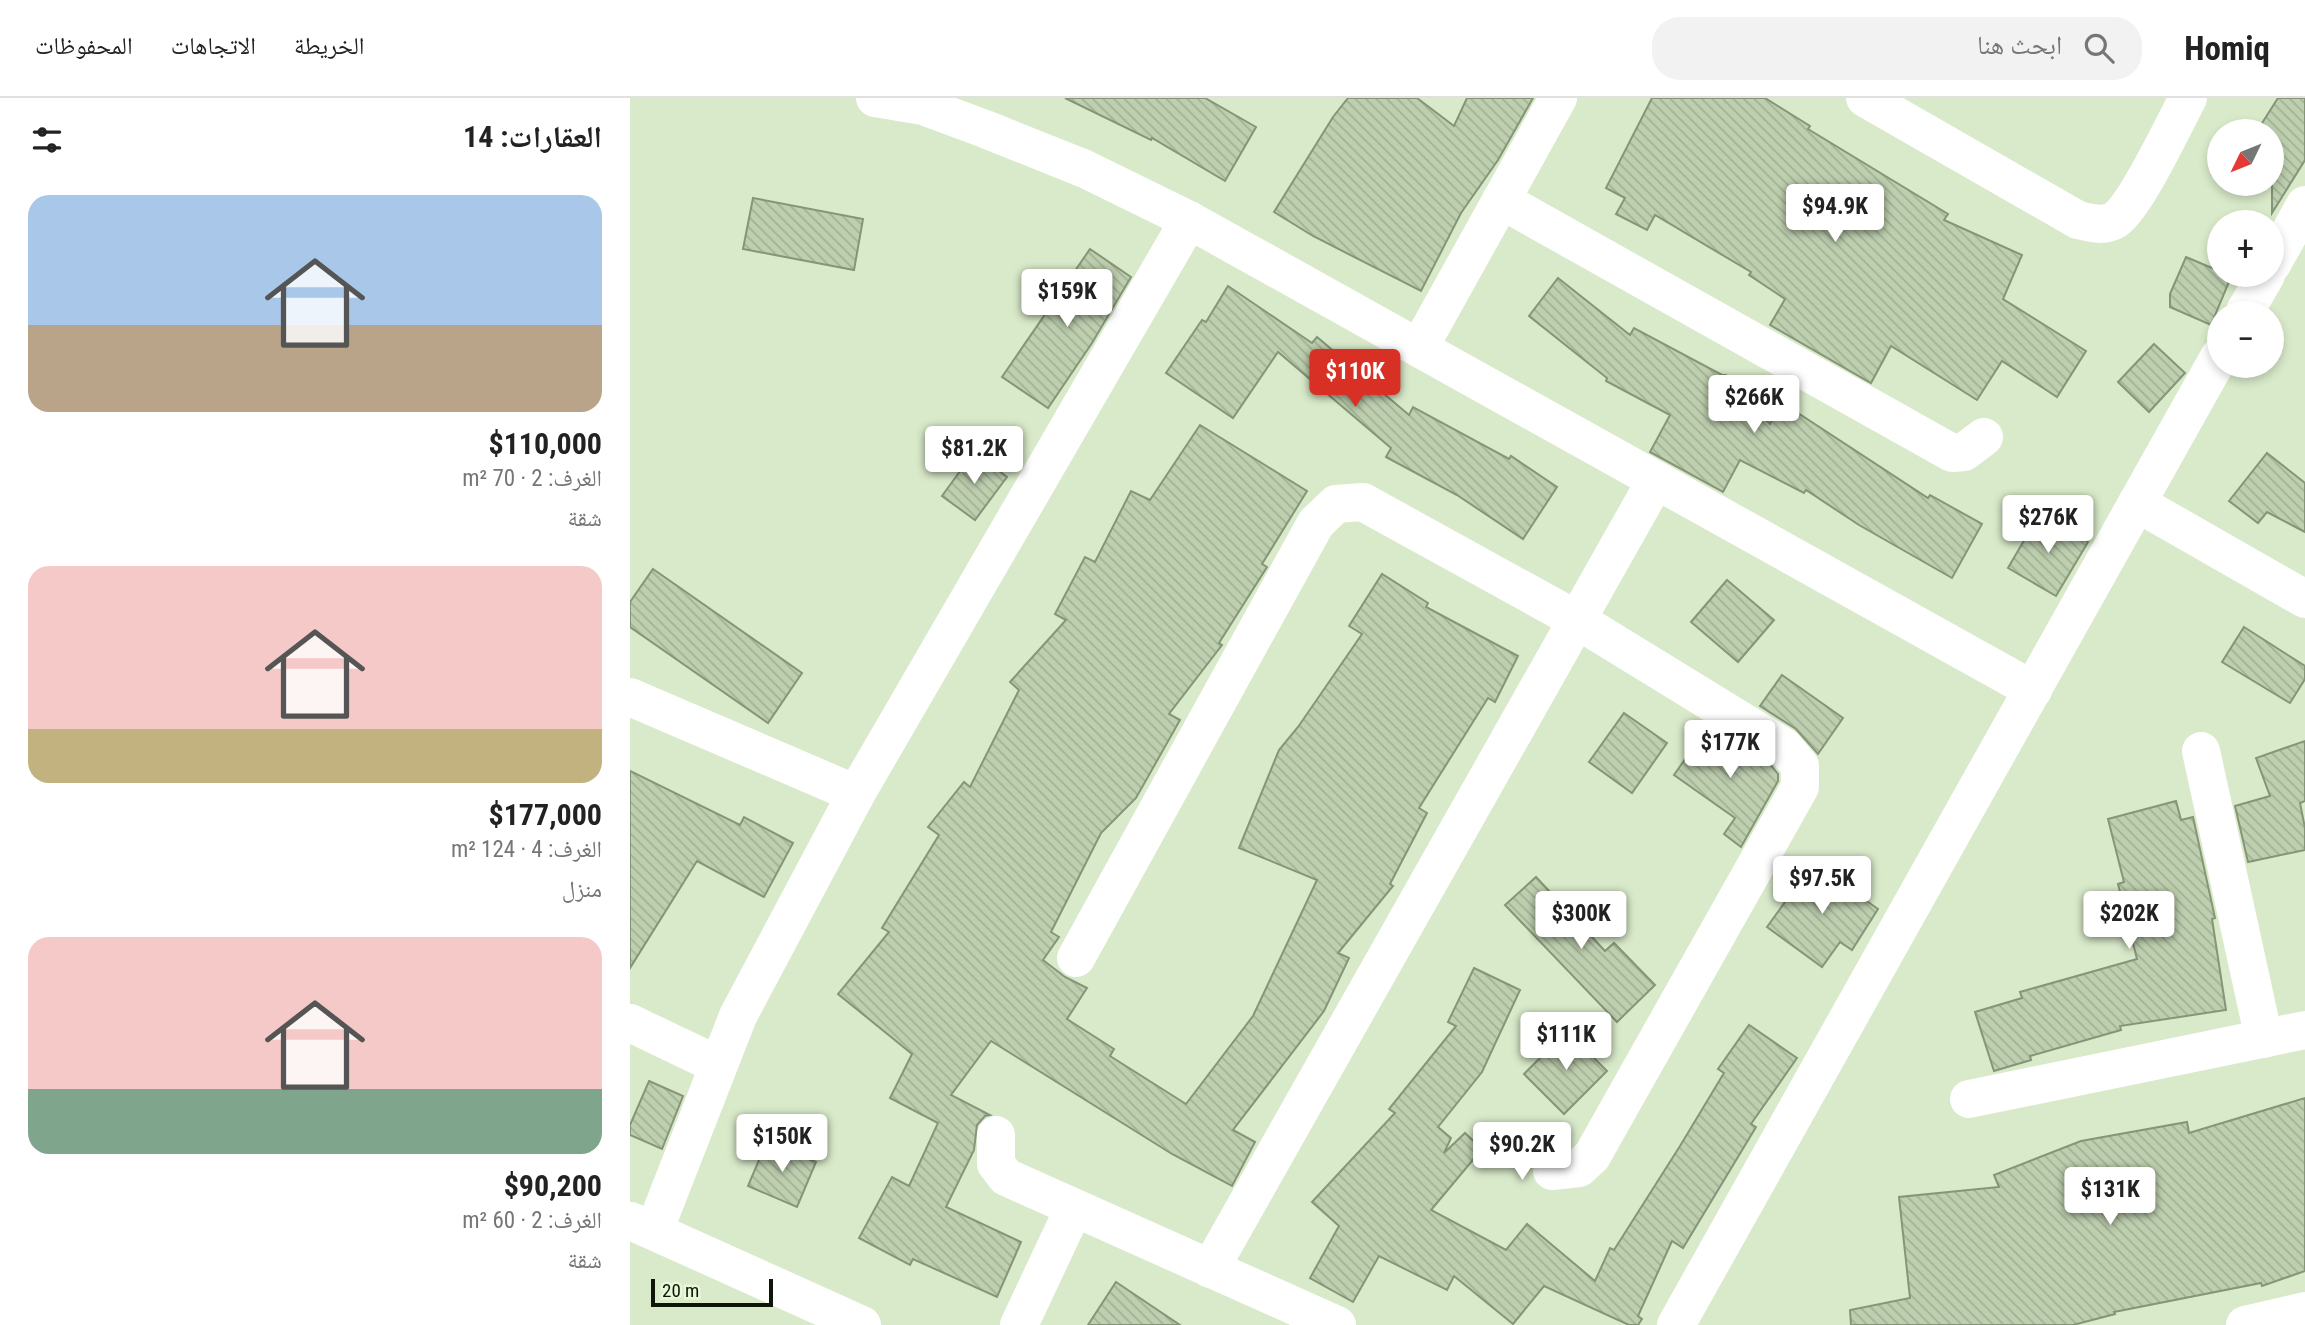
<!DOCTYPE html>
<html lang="ar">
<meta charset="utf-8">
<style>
:root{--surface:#fff;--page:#f2f2f2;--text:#222;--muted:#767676;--line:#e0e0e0;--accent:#d93025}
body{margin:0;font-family:"Roboto Condensed","Noto Naskh Arabic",sans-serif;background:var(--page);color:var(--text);direction:rtl;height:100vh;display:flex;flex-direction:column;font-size:26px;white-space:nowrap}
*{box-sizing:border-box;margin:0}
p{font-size:23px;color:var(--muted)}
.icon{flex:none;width:38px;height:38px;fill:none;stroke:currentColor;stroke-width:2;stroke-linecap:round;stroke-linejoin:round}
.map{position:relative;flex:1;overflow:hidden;direction:ltr}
.side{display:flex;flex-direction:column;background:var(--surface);width:630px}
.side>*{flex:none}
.needle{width:46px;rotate:227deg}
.controls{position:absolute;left:1577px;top:21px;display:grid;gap:14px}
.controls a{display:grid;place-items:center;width:77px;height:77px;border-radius:50%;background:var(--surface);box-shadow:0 4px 10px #0003;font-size:35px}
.scale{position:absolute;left:21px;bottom:18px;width:122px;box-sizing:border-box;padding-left:7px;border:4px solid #0f1509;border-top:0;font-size:19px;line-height:24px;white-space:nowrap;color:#0f1509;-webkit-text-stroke:5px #e6f8d7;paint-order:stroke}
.price{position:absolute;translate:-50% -60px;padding:0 16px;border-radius:7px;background:#fff;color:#222;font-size:23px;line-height:46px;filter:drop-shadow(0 2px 4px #0008)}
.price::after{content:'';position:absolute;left:50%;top:42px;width:21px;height:16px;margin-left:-10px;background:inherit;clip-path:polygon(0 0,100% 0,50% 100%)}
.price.on{background:var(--accent);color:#fff}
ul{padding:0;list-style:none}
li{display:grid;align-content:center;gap:14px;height:371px;padding:0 28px}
li span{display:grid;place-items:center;height:217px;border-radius:21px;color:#555}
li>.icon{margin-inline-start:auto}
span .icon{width:126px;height:126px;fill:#fffc;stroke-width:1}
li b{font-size:30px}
h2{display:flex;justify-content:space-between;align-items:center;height:84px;padding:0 28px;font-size:30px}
header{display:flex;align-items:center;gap:42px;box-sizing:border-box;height:98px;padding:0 35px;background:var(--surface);border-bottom:2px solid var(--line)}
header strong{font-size:33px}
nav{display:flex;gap:38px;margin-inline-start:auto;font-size:24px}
.search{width:490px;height:63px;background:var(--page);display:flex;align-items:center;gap:18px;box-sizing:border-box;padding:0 24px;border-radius:28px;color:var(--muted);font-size:26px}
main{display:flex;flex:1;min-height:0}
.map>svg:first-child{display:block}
.building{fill:url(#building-back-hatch);stroke:#859577;stroke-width:2}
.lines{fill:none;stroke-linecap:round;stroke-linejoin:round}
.minor{stroke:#fff;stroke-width:38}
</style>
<header>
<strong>Homiq</strong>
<div class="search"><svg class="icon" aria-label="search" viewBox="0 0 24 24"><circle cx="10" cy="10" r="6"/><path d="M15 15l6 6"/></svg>ابحث هنا</div>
<nav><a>الخريطة</a><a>الاتجاهات</a><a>المحفوظات</a></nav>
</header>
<main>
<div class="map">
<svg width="1675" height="1227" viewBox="0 0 1675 1227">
<defs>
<pattern id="building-back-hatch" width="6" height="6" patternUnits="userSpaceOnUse" patternTransform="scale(1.75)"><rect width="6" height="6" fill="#becfaf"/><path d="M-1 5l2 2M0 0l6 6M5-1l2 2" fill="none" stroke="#a2b195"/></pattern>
</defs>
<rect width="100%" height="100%" fill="#d9eaca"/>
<!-- building -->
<g class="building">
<polygon points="435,0 575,0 626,29 595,83 522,40 521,42"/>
<polygon points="718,0 787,0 824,28 837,0 903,0 868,62 831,115 791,193 683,138 644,114 703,19"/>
<polygon points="1022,0 1135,0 1180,28 1178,31 1318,116 1314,122 1392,157 1373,201 1456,253 1427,299 1372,263 1347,302 1261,248 1241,285 1140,227 1155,201 1119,177 1121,174 1025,117 1017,132 986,116 995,100 976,90"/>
<polygon points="1648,0 1675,0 1675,62 1642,115 1642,33 1627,33"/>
<polygon points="123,100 233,121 224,172 113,151"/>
<polygon points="460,151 501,179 462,245 418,310 372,279"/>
<polygon points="1556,159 1589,173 1589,177 1601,179 1581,227 1540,209 1540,196"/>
<polygon points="928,180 1000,237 1004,230 1092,277 1096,277 1140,326 1151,304 1298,400 1300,397 1352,426 1322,480 1229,427 1176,392 1174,395 1110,362 1093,394 1020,354 1040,317 976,283 977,280 899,218"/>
<polygon points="598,188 682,245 687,239 779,317 783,309 879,361 881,358 927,389 893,441 827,397 756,359 761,350 648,254 603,320 536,275 572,222 576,224"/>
<polygon points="1524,246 1555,275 1519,314 1488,284"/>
<polygon points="570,327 677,393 632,466 637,469 589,545 592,547 539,616 550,622 506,700 471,735 421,834 429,839 413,862 435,879 457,890 437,921 484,951 480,958 556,1006 623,918 687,782 609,750 649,652 668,629 732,536 719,528 752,476 798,505 796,509 888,558 865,604 858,600 789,710 797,715 760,786 763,788 708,855 719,860 694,913 603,1032 625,1044 602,1088 542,1056 361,943 321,997 360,1017 355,1018 347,1027 344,1052 316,1109 391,1144 367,1199 283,1161 280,1167 229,1140 262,1079 279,1088 308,1025 260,1000 282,956 208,896 259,834 252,830 309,737 298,729 334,684 340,689 389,592 380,584 436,522 425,516 455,459 465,464 501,393 520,402"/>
<polygon points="344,354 377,379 345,422 312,398"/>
<polygon points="1637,355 1675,385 1675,434 1637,414 1628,425 1599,403"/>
<polygon points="1410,415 1458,444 1426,498 1378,470"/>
<polygon points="23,471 172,575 138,625 0,529 0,504"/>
<polygon points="1097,482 1144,522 1108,564 1061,524"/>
<polygon points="1614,529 1675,568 1675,581 1660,605 1592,564"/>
<polygon points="1152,577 1213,620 1188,656 1166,631 1130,608"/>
<polygon points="994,615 1037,645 1002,695 959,664"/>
<polygon points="1078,628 1103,646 1104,644 1140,666 1148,676 1148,683 1111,749 1094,736 1105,720 1044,677"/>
<polygon points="1675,643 1675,703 1670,705 1675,730 1675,752 1618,764 1605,708 1640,698 1626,660"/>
<polygon points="0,673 110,727 114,719 163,745 134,799 67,763 0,870"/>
<polygon points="1546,703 1551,722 1563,719 1585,820 1582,821 1596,912 1490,928 1491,932 1400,958 1401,962 1364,973 1345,914 1392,900 1390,894 1507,861 1488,786 1494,784 1478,721"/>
<polygon points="1183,765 1248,811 1222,852 1210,844 1192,869 1137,829"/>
<polygon points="906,779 975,853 984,845 1025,887 987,924 875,807"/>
<polygon points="844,870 890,892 852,974 808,1029 821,1040 814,1055 835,1035 852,1051 801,1112 876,1152 897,1126 965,1183 980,1150 984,1152 1050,1048 1094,975 1088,971 1119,927 1167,960 1121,1026 1126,1029 1053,1150 1042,1143 1008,1218 1012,1221 1008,1227 999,1227 914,1188 883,1226 824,1178 817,1192 749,1158 723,1204 680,1180 709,1128 682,1104 765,1015 759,1011 826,928 818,924"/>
<polygon points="937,933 977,973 934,1016 894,976"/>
<polygon points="19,983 53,998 32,1051 0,1037 0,1027"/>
<polygon points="1675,1000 1675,1173 1632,1188 1631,1185 1484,1214 1485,1216 1443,1227 1221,1227 1220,1212 1280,1200 1269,1099 1369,1089 1364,1077 1451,1043 1557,1024 1559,1035"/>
<polygon points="137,1043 186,1064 167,1109 118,1088"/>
<polygon points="486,1184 550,1227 458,1227"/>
</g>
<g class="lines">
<!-- minor -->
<g class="minor">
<polyline points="245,0 293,8 355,31 455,71 559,122 1403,592"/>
<path d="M1235 0 1448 122C1460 125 1474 129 1485 122 1506 108 1544 26 1558 0"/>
<polyline points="871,102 1322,355 1334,354 1354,339"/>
<polyline points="1642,166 1675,107"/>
<polyline points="1614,215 1636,177"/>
<polyline points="789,250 928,0"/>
<polyline points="1507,405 1675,501"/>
<polyline points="0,599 226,696"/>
<polyline points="1571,653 1634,941"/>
<polyline points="446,860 686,425 706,406 733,404 947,522 1154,649 1170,668 1170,689 962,1058 949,1070 922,1073"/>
<polyline points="0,925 88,967"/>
<polyline points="1339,1001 1675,932"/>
<polyline points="366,1037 366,1066 376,1079 707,1227"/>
<polyline points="1,1123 232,1227"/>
<polyline points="24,1133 108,918 226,696 559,122"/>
<polyline points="580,1171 1026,382"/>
<polyline points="389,1227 444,1110"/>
<polyline points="1046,1227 1589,259"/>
<polyline points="1615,1227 1675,1213"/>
</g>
</g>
</svg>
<div class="controls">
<a><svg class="needle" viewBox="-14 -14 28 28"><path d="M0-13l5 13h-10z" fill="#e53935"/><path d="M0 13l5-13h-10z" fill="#767676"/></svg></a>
<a>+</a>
<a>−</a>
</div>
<div class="scale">20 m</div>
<b class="price" style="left:1205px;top:146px">$94.9K</b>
<b class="price" style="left:437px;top:231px">$159K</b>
<b class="price on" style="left:725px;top:311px">$110K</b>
<b class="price" style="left:1124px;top:337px">$266K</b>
<b class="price" style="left:344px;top:388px">$81.2K</b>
<b class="price" style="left:1418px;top:457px">$276K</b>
<b class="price" style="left:1100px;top:682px">$177K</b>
<b class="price" style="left:1192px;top:818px">$97.5K</b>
<b class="price" style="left:951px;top:853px">$300K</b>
<b class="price" style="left:1499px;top:853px">$202K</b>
<b class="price" style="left:936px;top:974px">$111K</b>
<b class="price" style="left:152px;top:1076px">$150K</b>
<b class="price" style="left:892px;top:1084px">$90.2K</b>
<b class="price" style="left:1480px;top:1129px">$131K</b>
</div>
<section class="side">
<h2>العقارات: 14<svg class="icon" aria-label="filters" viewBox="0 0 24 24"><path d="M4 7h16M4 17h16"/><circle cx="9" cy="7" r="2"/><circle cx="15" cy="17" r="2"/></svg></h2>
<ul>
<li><span style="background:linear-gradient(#a9c7e8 60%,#b9a48a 0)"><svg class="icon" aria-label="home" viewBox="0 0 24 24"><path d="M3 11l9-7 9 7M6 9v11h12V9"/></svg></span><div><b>$110,000</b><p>الغرف: 2 · 70 m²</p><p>شقة</p></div></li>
<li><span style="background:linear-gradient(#f6c9c9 75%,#c2b280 0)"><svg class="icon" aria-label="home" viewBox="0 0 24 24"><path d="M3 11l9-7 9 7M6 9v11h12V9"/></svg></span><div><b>$177,000</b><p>الغرف: 4 · 124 m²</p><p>منزل</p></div></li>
<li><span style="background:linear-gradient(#f6c9c9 70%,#7fa58c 0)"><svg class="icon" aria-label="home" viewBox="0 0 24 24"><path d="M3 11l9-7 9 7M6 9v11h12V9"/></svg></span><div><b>$90,200</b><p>الغرف: 2 · 60 m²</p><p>شقة</p></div></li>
</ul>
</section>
</main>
